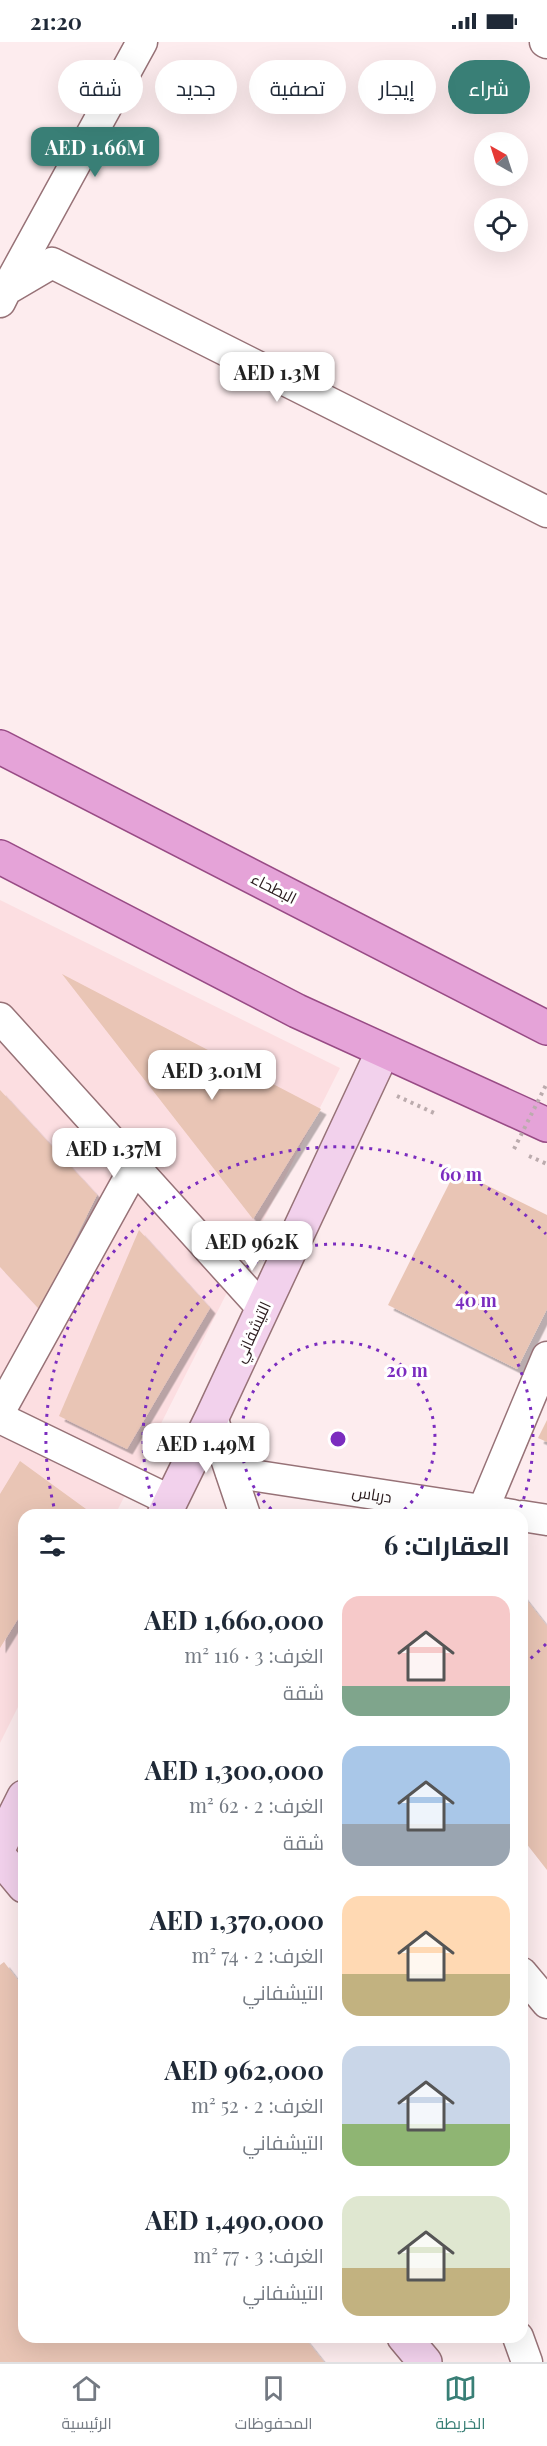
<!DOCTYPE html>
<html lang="ar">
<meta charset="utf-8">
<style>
:root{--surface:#fff;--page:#f2f2f3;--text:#1f2937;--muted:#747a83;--line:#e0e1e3;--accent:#397f76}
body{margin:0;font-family:"Playfair Display",Cairo,serif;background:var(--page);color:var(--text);direction:rtl;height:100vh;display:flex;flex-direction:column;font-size:22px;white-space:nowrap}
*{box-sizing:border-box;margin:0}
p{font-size:20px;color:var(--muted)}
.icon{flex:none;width:33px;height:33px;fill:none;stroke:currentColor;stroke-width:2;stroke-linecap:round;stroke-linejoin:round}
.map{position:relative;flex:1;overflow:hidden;direction:ltr}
.drawer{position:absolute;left:18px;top:1467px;width:510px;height:834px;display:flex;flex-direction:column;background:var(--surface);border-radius:18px;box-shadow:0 6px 24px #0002;direction:rtl}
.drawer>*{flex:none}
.hud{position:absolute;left:18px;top:18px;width:512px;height:54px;direction:rtl;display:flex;gap:12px}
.needle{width:39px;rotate:321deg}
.tools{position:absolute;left:474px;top:90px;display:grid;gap:12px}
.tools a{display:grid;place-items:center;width:54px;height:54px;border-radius:50%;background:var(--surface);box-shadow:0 6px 24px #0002;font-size:30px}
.price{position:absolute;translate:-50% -51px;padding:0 14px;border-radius:12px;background:#fff;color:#222;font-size:20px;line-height:39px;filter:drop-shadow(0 2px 3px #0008)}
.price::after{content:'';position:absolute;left:50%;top:36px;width:18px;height:14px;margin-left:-9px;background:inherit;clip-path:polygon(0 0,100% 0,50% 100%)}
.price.active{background:var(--accent);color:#fff}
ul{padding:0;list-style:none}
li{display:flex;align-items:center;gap:18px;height:150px;padding:0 18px}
li span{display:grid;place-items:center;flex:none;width:168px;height:120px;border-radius:18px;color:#555}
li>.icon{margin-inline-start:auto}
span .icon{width:72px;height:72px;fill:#fffc;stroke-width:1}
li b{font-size:26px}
h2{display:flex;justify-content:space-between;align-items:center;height:72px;padding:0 18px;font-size:26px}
.pill{padding:0 21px;border-radius:27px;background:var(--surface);box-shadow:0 6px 24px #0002;font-size:21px;line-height:54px}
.pill.active{background:var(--accent);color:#fff}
.status{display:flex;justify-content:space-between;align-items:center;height:42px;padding:0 30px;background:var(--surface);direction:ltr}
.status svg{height:16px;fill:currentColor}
.dock{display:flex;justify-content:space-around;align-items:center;height:84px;border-top:2px solid var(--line);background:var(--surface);font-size:16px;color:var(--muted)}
.dock a{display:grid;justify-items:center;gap:3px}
.dock .active{color:var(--accent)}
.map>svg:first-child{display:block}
.built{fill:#fcdee1}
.building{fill:#e9c5b5;filter:url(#shadow)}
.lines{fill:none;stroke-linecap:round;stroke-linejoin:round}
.street-casing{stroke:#977277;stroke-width:33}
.secondary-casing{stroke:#977277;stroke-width:36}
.primary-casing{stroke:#984b85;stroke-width:36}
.path{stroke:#bbabad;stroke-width:4;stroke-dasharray:3 4.5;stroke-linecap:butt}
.street{stroke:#fff;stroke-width:30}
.secondary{stroke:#f2d1ec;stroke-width:33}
.primary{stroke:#e5a3d8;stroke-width:33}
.path-bridge{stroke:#bbabad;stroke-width:4;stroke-dasharray:3 4.5;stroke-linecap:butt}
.ring{fill:none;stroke:#7b2cbf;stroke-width:3;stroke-dasharray:3 6}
.labels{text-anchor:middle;stroke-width:6;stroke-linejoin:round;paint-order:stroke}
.street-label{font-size:16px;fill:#291a1c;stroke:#fff}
.centre{fill:#7b2cbf;stroke:#fff;stroke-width:3}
.ring-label{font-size:18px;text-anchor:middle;font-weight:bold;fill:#7b2cbf;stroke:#fff;stroke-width:6;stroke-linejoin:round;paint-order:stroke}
</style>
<div class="status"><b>21:20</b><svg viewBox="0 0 49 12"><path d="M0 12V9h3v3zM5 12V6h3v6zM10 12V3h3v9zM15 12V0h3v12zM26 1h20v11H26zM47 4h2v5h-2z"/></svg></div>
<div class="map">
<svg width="547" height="2320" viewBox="0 0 547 2320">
<defs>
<filter id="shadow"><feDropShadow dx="5.5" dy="5.5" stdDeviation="0" flood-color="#0004"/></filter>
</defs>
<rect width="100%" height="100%" fill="#fdecee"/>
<!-- built -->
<polygon class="built" points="0,858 340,1026 115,1473 24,1473 24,1653 0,1701"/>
<!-- building -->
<g class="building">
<polygon points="62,932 321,1067 253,1177"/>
<polygon points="0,1048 97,1153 40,1268 0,1225"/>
<polygon points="456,1128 547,1173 547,1267 517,1327 388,1263"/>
<polygon points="139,1188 210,1266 127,1407 59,1374"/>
<polygon points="547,1378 547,1400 538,1396"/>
<polygon points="20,1419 86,1467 83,1473 24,1473 24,1567 0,1606 0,1452"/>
<polygon points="522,1552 547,1584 547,1828 522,1796"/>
<polygon points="4,1920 24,1946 24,2295 304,2295 324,2320 0,2320 0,1923"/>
</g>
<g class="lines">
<defs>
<g id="street">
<polyline points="545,0 547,1"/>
<polyline points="6,248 142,0"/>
<polyline points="0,260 6,248 52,221 547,470"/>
<polyline points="0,976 263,1267"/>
<polyline points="0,1369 135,1125"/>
<polyline points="212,1375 245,1473"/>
<polyline points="0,1376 171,1459"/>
<polyline points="231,1430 513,1473"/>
<polyline points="483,1468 547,1315"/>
<polyline points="522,1474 547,1478"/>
<polyline points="522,1931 547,1961"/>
<polyline points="518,2295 527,2320"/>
</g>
<g id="secondary">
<polyline points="164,1473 212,1375 383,1009"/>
<polyline points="0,1803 24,1755"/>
<polyline points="0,1815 24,1844"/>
<polyline points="404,2295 425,2320"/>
</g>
<g id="primary">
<polyline points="0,705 547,986"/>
<polyline points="0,815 297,969 547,1083"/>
</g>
</defs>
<!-- street casing -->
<use href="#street" class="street-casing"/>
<!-- secondary casing -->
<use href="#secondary" class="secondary-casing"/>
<!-- primary casing -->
<use href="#primary" class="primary-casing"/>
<!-- path -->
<g class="path">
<polyline points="397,1054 434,1071"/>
<polyline points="529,1114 547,1122"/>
</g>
<!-- street -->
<use href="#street" class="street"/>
<!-- secondary -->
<use href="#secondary" class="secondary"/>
<!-- primary -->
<use href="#primary" class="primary"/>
<!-- path-bridge -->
<polyline class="path-bridge" points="514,1107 547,1041"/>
</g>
<!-- distance rings -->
<g class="ring">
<path d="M278 1473A97 97 0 1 1 398 1473"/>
<path d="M158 1472A195 195 0 1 1 518 1472"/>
<path d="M546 1602A292 292 0 0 1 524 1622M56 1473A292 292 0 0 1 546 1192"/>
</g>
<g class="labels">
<!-- street labels -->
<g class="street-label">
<text transform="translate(274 846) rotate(27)" y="6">البطحاء</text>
<text transform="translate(252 1290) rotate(-65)" y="6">التيشفاني</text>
<text transform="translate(372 1452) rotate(9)" y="6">درباس</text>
</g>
</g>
<circle cx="338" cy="1397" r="9" class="centre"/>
<g class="ring-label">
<text x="461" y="1139">60 m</text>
<text x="476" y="1265">40 m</text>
<text x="407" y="1335">20 m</text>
</g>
</svg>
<div class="tools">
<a><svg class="needle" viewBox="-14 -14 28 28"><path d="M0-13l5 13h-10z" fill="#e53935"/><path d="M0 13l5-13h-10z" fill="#747a83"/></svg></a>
<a><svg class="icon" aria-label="locate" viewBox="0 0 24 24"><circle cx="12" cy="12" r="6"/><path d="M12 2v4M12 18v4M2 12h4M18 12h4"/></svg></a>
</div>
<b class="price active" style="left:95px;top:136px">AED 1.66M</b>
<b class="price" style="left:277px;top:361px">AED 1.3M</b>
<b class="price" style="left:212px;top:1059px">AED 3.01M</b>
<b class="price" style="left:114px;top:1137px">AED 1.37M</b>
<b class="price" style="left:252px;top:1230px">AED 962K</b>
<b class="price" style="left:206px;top:1432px">AED 1.49M</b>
<div class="hud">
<a class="pill active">شراء</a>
<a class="pill">إيجار</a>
<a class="pill">تصفية</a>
<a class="pill">جديد</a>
<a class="pill">شقة</a>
</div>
<section class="drawer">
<h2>العقارات: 6<svg class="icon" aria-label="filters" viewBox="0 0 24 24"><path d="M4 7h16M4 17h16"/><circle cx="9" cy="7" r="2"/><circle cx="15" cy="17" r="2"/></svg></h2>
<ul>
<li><span style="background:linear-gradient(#f6c9c9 75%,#7fa58c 0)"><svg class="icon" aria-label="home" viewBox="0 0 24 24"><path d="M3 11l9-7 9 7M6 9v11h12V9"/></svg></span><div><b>AED 1,660,000</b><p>الغرف: 3 · 116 m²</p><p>شقة</p></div></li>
<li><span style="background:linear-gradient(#a9c7e8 65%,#9aa5b1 0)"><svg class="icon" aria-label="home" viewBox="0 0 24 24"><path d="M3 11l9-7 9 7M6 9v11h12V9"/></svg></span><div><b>AED 1,300,000</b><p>الغرف: 2 · 62 m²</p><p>شقة</p></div></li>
<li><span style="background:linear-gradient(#ffd9b3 65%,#c2b280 0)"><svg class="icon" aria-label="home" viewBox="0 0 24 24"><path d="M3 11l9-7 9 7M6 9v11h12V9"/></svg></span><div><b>AED 1,370,000</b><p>الغرف: 2 · 74 m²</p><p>التيشفاني</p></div></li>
<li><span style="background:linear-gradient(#c9d6e8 65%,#8fb573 0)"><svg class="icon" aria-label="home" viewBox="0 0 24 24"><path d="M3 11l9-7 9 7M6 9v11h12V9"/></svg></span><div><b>AED 962,000</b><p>الغرف: 2 · 52 m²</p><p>التيشفاني</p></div></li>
<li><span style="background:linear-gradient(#dfe7d0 60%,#c2b280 0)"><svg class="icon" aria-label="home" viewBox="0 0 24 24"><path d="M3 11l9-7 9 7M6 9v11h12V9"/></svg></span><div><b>AED 1,490,000</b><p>الغرف: 3 · 77 m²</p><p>التيشفاني</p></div></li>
</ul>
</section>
</div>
<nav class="dock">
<a class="active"><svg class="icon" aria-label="map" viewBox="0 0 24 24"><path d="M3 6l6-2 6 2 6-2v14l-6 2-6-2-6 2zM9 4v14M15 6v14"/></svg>الخريطة</a>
<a><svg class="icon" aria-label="saved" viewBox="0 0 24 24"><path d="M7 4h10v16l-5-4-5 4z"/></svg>المحفوظات</a>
<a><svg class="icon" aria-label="home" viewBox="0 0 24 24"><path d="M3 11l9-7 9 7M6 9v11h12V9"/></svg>الرئيسية</a>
</nav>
